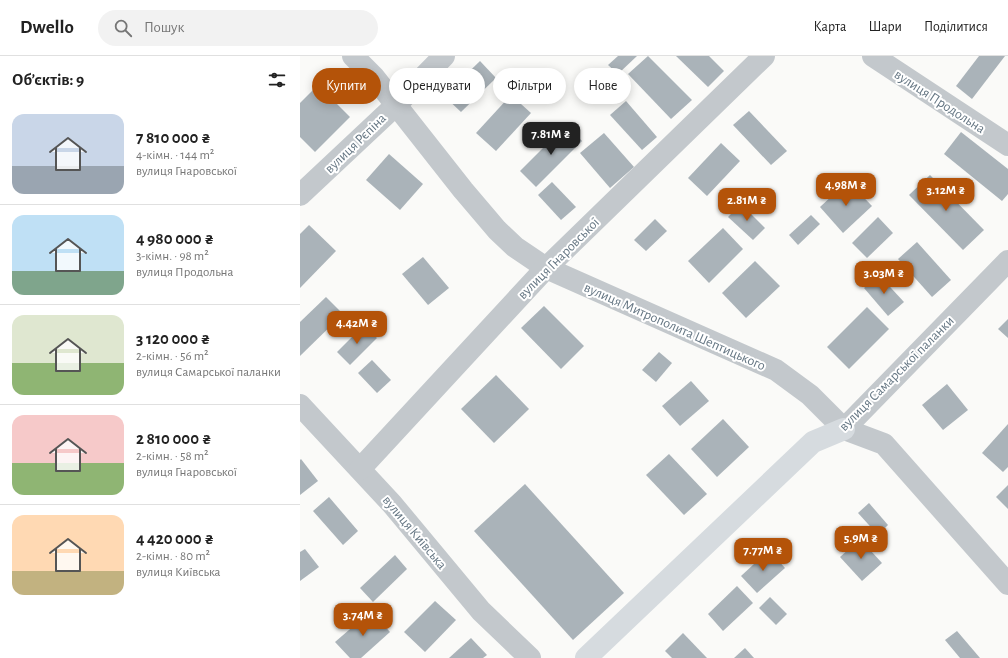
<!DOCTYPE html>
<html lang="uk">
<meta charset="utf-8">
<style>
:root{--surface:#fff;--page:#f2f2f2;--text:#222;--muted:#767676;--line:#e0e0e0;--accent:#b45309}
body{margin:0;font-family:"Alegreya Sans",sans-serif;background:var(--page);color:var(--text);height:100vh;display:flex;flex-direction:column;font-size:15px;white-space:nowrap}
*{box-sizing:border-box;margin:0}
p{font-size:13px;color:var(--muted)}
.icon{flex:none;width:22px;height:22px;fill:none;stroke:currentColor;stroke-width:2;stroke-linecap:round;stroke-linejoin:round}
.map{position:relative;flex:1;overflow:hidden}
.panel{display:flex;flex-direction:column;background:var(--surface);width:300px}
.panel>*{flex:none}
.guide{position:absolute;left:12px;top:12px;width:380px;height:36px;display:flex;gap:8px}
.price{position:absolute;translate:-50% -34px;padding:0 9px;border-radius:8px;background:var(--accent);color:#fff;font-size:13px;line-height:26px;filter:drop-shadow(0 1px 2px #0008)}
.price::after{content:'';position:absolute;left:50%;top:24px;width:12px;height:9px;margin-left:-6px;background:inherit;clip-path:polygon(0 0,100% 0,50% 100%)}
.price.on{background:#222;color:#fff}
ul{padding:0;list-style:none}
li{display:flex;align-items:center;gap:12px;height:100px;padding:0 12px}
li+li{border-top:1px solid var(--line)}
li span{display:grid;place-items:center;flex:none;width:112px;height:80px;border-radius:12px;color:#555}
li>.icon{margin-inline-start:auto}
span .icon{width:48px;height:48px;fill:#fffc;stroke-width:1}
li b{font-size:17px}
h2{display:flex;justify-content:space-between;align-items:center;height:48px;padding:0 12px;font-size:17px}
.tag{padding:0 14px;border-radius:18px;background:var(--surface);box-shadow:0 2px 10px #0003;font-size:14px;line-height:36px}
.tag.on{background:var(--accent);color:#fff}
header{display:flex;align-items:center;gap:24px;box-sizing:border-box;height:56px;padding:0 20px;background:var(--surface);border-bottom:1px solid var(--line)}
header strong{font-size:19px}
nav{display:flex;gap:22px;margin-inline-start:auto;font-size:14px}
.search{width:280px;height:36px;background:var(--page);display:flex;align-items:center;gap:10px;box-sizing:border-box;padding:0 14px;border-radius:22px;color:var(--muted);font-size:15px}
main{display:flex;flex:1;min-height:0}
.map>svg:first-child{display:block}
.building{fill:#aab3b9}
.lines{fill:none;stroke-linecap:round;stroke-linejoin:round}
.street{stroke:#c3c8cc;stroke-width:22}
.secondary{stroke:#d6dbdf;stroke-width:22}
.labels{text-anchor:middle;stroke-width:4;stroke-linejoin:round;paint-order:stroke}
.street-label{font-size:14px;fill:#657683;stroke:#fff}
</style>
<header>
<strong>Dwello</strong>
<div class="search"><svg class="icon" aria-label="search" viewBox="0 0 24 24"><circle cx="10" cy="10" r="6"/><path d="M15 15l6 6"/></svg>Пошук</div>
<nav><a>Карта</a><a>Шари</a><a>Поділитися</a></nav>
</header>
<main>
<section class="panel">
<h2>Об’єктів: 9<svg class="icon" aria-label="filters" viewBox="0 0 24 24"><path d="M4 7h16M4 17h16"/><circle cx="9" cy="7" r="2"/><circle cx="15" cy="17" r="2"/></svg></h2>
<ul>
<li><span style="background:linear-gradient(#c9d6e8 65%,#9aa5b1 0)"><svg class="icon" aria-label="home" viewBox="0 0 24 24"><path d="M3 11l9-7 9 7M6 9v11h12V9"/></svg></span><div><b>7 810 000 ₴</b><p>4-кімн. · 144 m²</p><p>вулиця Гнаровської</p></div></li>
<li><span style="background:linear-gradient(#bfe0f5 70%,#7fa58c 0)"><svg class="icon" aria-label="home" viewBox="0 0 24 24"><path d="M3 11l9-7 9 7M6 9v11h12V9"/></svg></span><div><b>4 980 000 ₴</b><p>3-кімн. · 98 m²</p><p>вулиця Продольна</p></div></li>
<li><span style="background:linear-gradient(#dfe7d0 60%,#8fb573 0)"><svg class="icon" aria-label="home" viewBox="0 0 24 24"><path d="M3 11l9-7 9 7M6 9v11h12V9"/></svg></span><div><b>3 120 000 ₴</b><p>2-кімн. · 56 m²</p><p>вулиця Самарської паланки</p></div></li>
<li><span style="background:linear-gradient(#f6c9c9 60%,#8fb573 0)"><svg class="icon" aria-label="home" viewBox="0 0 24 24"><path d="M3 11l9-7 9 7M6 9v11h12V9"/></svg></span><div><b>2 810 000 ₴</b><p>2-кімн. · 58 m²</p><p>вулиця Гнаровської</p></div></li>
<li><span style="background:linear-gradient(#ffd9b3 70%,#c2b280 0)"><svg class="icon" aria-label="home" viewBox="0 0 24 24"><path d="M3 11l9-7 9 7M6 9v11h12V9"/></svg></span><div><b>4 420 000 ₴</b><p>2-кімн. · 80 m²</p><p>вулиця Київська</p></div></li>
</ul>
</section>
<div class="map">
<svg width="708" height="602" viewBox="0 0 708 602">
<rect width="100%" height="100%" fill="#fafaf8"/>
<!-- building -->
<g class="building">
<polygon points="318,0 337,0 318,18 308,9"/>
<polygon points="348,0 392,44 371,63 328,18"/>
<polygon points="376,0 409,0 424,15 408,31"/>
<polygon points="679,0 705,0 672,43 656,30"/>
<polygon points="180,5 196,22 161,56 144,40"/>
<polygon points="18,29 50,61 15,96 0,81 0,47"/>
<polygon points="211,39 231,57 196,95 176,77"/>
<polygon points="326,45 357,81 342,94 310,59"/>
<polygon points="449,55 487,95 471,109 433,69"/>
<polygon points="266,69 282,85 236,131 220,115"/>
<polygon points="661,76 708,113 708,138 702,145 644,98"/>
<polygon points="304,77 334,111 310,132 280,97"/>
<polygon points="421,87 440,105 407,140 388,122"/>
<polygon points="89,98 123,128 100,154 66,124"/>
<polygon points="630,119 684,174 663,194 609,139"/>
<polygon points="548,125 572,150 543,177 520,151"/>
<polygon points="252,126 276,151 261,164 238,139"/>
<polygon points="441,148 465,172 453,184 428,161"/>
<polygon points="511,159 520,168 498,189 489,179"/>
<polygon points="578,161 593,177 567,202 552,187"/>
<polygon points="355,163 367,175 346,195 334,184"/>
<polygon points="9,169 36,195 0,232 0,178"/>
<polygon points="423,172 443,193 409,227 388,205"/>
<polygon points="617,186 651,224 632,241 598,203"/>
<polygon points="123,201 149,232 128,249 102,218"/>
<polygon points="455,205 480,230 446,262 422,237"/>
<polygon points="579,219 604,246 588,260 564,232"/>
<polygon points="26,241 43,258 0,300 0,266"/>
<polygon points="244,250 284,290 261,313 221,272"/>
<polygon points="567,251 589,273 549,313 527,291"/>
<polygon points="708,263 708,282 698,273"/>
<polygon points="64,269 77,282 50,309 37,296"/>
<polygon points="359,296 372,307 356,326 342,314"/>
<polygon points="72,304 91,324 77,337 58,317"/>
<polygon points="196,319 229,353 194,387 161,353"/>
<polygon points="391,325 409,345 380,370 362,350"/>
<polygon points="647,328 668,354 643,374 622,349"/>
<polygon points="423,363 449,391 417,421 391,393"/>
<polygon points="708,368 708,411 703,416 682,397"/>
<polygon points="369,398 407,438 384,459 346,419"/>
<polygon points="1,403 18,425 0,439 0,404"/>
<polygon points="225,428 324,537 273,584 174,475"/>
<polygon points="708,429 708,453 696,441"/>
<polygon points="29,441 58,475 43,489 13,455"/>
<polygon points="569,447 588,469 578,479 558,457"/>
<polygon points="560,483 582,507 562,525 540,501"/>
<polygon points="5,493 19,511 0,525 0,496"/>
<polygon points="469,494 485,512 457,537 441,520"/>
<polygon points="95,499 107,513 73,546 60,532"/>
<polygon points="437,530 453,547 423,575 408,558"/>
<polygon points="470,541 487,558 476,569 459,552"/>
<polygon points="135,545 156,564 125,596 104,576"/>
<polygon points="71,555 90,576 61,602 50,602 35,586"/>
<polygon points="657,575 680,602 660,602 645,584"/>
<polygon points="383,577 407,602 372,602 365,595"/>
<polygon points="171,582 187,599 183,602 149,602"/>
<polygon points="445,592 454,602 434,602"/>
</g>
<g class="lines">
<!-- street -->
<g class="street">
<polyline points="53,0 74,21 163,134 197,174 215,191 246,212 476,314 510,339 544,373 584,388 708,528"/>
<polyline points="573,0 708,89"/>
<polyline points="0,139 96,49 144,0"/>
<polyline points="0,349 92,448 181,555 230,602"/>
<polyline points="544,373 708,205"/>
<polyline points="60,413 246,212 464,0"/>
</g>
<!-- secondary -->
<polyline class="secondary" points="286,602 513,386 544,373"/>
</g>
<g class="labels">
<!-- street labels -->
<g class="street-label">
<text transform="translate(640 45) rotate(33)" y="5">вулиця Продольна</text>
<text transform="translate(55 87) rotate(-44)" y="5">вулиця Рєпіна</text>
<text transform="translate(258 202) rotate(-45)" y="5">вулиця Гнаровської</text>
<text transform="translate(375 270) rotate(24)" y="5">вулиця Митрополита Шептицького</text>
<text transform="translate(596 317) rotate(-45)" y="5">вулиця Самарської паланки</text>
<text transform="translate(115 476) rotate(50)" y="5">вулиця Київська</text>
</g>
</g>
</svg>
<b class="price on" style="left:251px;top:100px">7.81M ₴</b>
<b class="price" style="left:546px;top:151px">4.98M ₴</b>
<b class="price" style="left:646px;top:156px">3.12M ₴</b>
<b class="price" style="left:447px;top:166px">2.81M ₴</b>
<b class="price" style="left:584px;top:239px">3.03M ₴</b>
<b class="price" style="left:57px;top:289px">4.42M ₴</b>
<b class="price" style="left:561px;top:504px">5.9M ₴</b>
<b class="price" style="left:463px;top:516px">7.77M ₴</b>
<b class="price" style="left:63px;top:581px">3.74M ₴</b>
<div class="guide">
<a class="tag on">Купити</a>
<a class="tag">Орендувати</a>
<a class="tag">Фільтри</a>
<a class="tag">Нове</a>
</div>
</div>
</main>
